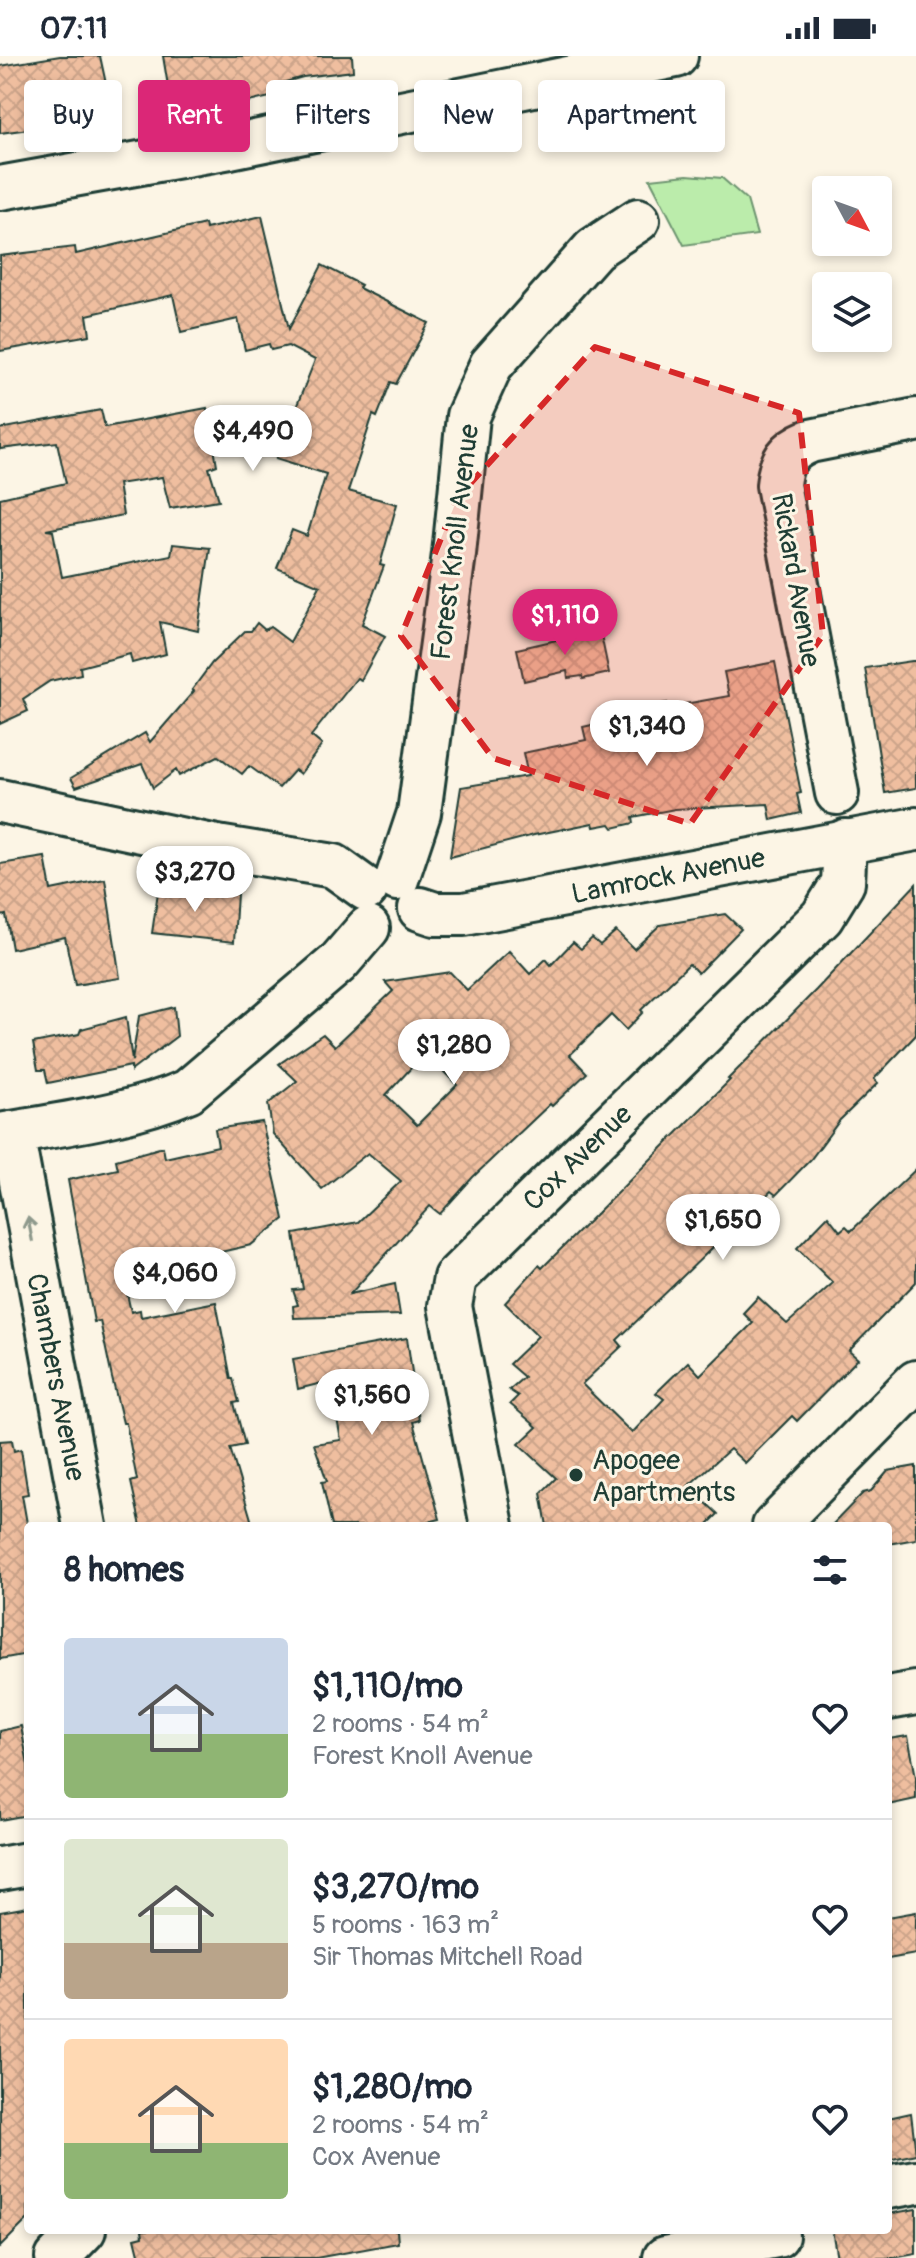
<!DOCTYPE html>
<meta charset="utf-8">
<style>
:root{--surface:#fff;--page:#f6f6f7;--text:#1f2937;--muted:#747a83;--line:#e0e1e3;--accent:#db2777}
body{margin:0;font-family:Pangolin,sans-serif;background:var(--page);color:var(--text);height:100vh;display:flex;flex-direction:column;font-size:30px;white-space:nowrap}
*{box-sizing:border-box;margin:0}
p{font-size:26px;color:var(--muted)}
.icon{flex:none;width:44px;height:44px;fill:none;stroke:currentColor;stroke-width:2;stroke-linecap:round;stroke-linejoin:round}
.map{position:relative;flex:1;overflow:hidden}
.side{position:absolute;left:24px;top:1466px;width:868px;height:712px;display:flex;flex-direction:column;background:var(--surface);border-radius:8px;box-shadow:0 4px 12px #0003}
.side>*{flex:none}
.hud{position:absolute;left:24px;top:24px;width:868px;height:72px;display:flex;gap:16px}
.needle{width:52px;rotate:131deg}
.tools{position:absolute;left:812px;top:120px;display:grid;gap:16px}
.tools a{display:grid;place-items:center;width:80px;height:80px;border-radius:8px;background:var(--surface);box-shadow:0 4px 12px #0003;font-size:40px}
.price{position:absolute;translate:-50% -68px;padding:0 18px;border-radius:28px;background:#fff;color:#222;font-size:26px;line-height:52px;filter:drop-shadow(0 2px 4px #0008)}
.price::after{content:'';position:absolute;left:50%;top:48px;width:24px;height:18px;margin-left:-12px;background:inherit;clip-path:polygon(0 0,100% 0,50% 100%)}
.price.current{background:var(--accent);color:#fff}
ul{padding:0;list-style:none}
li{display:flex;align-items:center;gap:24px;height:200px;padding:0 40px}
li+li{border-top:2px solid var(--line)}
li span{display:grid;place-items:center;flex:none;width:224px;height:160px;border-radius:8px;color:#555}
li>.icon{margin-inline-start:auto}
span .icon{width:96px;height:96px;fill:#fffc;stroke-width:1}
li b{font-size:34px}
h2{display:flex;justify-content:space-between;align-items:center;height:96px;padding:0 40px;font-size:34px}
.pill{padding:0 28px;border-radius:8px;background:var(--surface);box-shadow:0 4px 12px #0003;font-size:28px;line-height:72px}
.pill.current{background:var(--accent);color:#fff}
.status{display:flex;justify-content:space-between;align-items:center;height:56px;padding:0 40px;background:var(--surface);direction:ltr}
.status svg{height:22px;fill:currentColor}
.map>svg:first-child{display:block}
.grass{fill:#bbecab;stroke:#6d9470;stroke-width:2}
.building{fill:url(#building-cross-hatch);stroke:#1f3d34;stroke-width:2;fill-rule:evenodd}
.lines{fill:none;stroke-linecap:round;stroke-linejoin:round}
.minor-casing{stroke:#1f3d34;stroke-width:48}
.minor{stroke:#fcf5e5;stroke-width:42}
.oneway{stroke:#8e998c}
.marked{fill:#d62828;fill-opacity:0.2;stroke:#d62828;stroke-width:6;stroke-dasharray:16 10;stroke-linejoin:round}
.poi-dot{fill:#1f3d34;stroke:#fcf5e5;stroke-width:3}
.labels{text-anchor:middle;stroke-width:6;stroke-linejoin:round;paint-order:stroke}
.street-label{font-size:28px;fill:#1f3d34;stroke:#fcf5e5}
.poi-label{font-size:28px;fill:#1f3d34;stroke:#fcf5e5;text-anchor:start}
</style>
<div class="status"><b>07:11</b><svg viewBox="0 0 49 12"><path d="M0 12V9h3v3zM5 12V6h3v6zM10 12V3h3v9zM15 12V0h3v12zM26 1h20v11H26zM47 4h2v5h-2z"/></svg></div>
<div class="map">
<svg width="916" height="2202" viewBox="0 0 916 2202">
<defs>
<pattern id="building-cross-hatch" width="8" height="8" patternUnits="userSpaceOnUse" patternTransform="scale(2)"><rect width="8" height="8" fill="#efbe9f"/><path d="M0 0l8 8M0 8l8-8" fill="none" stroke="#cca48a"/></pattern>
</defs>
<rect width="100%" height="100%" fill="#fcf5e5"/>
<filter id="ink" filterUnits="userSpaceOnUse"><feTurbulence type="fractalNoise" baseFrequency=".0125" numOctaves="2"/><feDisplacementMap in="SourceGraphic" scale="16" xChannelSelector="R" yChannelSelector="G"/><feConvolveMatrix kernelMatrix="1 2 1 2 8 2 1 2 1" color-interpolation-filters="sRGB"/></filter>
<g filter="url(#ink)">
<!-- grass -->
<polygon class="grass" points="687,119 722,122 747,144 757,179 684,189 650,123"/>
<!-- building -->
<g class="building">
<polygon points="60,0 100,0 111,51 43,71 0,77 0,10"/>
<polygon points="163,0 352,0 353,15 303,21 278,28 279,39 240,48 239,32 170,42"/>
<polygon points="262,160 289,273 322,209 361,229 359,232 429,267 396,328 391,326 377,361 373,359 348,435 397,448 380,509 384,510 362,568 385,580 361,624 357,622 311,680 322,689 300,718 295,714 279,732 249,710 242,718 218,700 179,720 176,714 153,732 142,708 76,731 71,722 145,677 150,686 194,635 192,634 212,607 245,575 251,575 257,567 265,574 270,571 290,586 320,530 277,512 292,474 307,480 326,418 276,402 289,363 291,364 315,304 288,290 271,294 269,288 245,294 238,263 181,276 173,239 87,259 90,279 0,295 0,200 75,191 76,198 205,168 206,173"/>
<polygon points="207,352 217,409 209,412 219,444 170,452 162,421 118,428 123,459 46,474 53,475 62,521 171,499 173,488 210,492 198,575 160,566 166,598 132,607 130,598 80,611 81,618 50,625 23,643 28,655 0,668 0,442 66,427 57,386 0,393 0,373 101,354 105,371"/>
<polygon points="600,574 609,617 583,623 582,620 568,622 567,615 524,625 517,593"/>
<polygon points="912,605 916,605 916,732 885,737 865,612"/>
<polygon points="775,606 801,737 797,738 801,757 771,764 768,748 675,753 633,761 634,767 613,772 610,768 594,771 593,767 534,779 450,801 461,731 528,720 523,697 586,684 583,671 635,659 634,653 667,647 668,651 729,640 724,616"/>
<polygon points="45,801 51,834 105,823 120,922 75,929 65,881 12,893 6,859 0,860 0,808"/>
<polygon points="916,828 916,979 874,1023 878,1027 840,1064 811,1103 776,1139 771,1135 617,1284 622,1290 582,1328 632,1377 664,1343 656,1337 688,1306 700,1319 753,1267 743,1257 758,1241 787,1268 833,1227 797,1192 828,1160 840,1175 846,1170 851,1175 916,1113 916,1226 849,1295 858,1303 797,1365 792,1360 745,1407 730,1393 688,1430 718,1458 706,1470 547,1470 541,1437 556,1422 519,1388 537,1371 510,1348 518,1340 509,1334 524,1321 509,1308 538,1280 505,1247 539,1209 542,1212 730,1024 728,1023 816,934"/>
<polygon points="159,829 237,838 234,886 152,877"/>
<path d="M725 858 741 873 698 917 689 908 641 954 643 956 626 974 611 959 570 999 587 1017 552 1050 550 1048 473 1121 440 1158 430 1150 350 1238 395 1228 400 1259 294 1262 293 1250 298 1249 293 1234 303 1233 294 1178 358 1166 401 1125 368 1097 322 1133 273 1078 268 1048 297 1025 279 1008 323 978 335 990 393 935 385 926 450 916 467 934 509 895 530 918 546 903 551 909 573 886 581 893 592 882 600 889 616 875 634 893 660 869ZM425 997 457 1029 417 1069 386 1039Z"/>
<polygon points="174,951 177,980 131,1015 131,1010 48,1027 45,1014 38,1014 33,987 79,978 81,973 126,961 132,1005 139,960"/>
<polygon points="262,1066 284,1163 251,1189 212,1198 213,1208 190,1212 188,1202 133,1217 136,1231 126,1233 131,1256 140,1254 141,1261 216,1246 231,1323 233,1323 239,1346 234,1347 245,1389 230,1392 253,1470 141,1470 131,1426 137,1424 126,1367 123,1367 112,1322 100,1265 94,1266 68,1124 118,1113 116,1104 163,1091 165,1102 218,1090 215,1073"/>
<polygon points="407,1282 419,1364 413,1366 440,1463 412,1470 332,1470 322,1426 327,1425 314,1388 341,1384 330,1325 298,1333 293,1303"/>
<polygon points="12,1384 14,1395 21,1393 28,1438 22,1439 28,1473 28,1598 0,1603 0,1385"/>
<polygon points="916,1410 916,1483 888,1488 888,1470 831,1470 863,1437 871,1435 888,1415"/>
<polygon points="21,1670 28,1709 28,1759 0,1764 0,1675"/>
<polygon points="908,1680 916,1721 916,1743 888,1749 888,1683"/>
<polygon points="28,1851 28,2163 0,2191 0,1856"/>
<polygon points="916,1856 916,1898 888,1903 888,1861"/>
<polygon points="911,2057 916,2098 888,2104 888,2062"/>
<polygon points="916,2153 916,2198 893,2202 837,2202 832,2174 888,2174 888,2158"/>
<polygon points="142,2174 397,2174 398,2187 316,2202 140,2202 135,2182 143,2180"/>
</g>
<g class="lines">
<defs>
<g id="minor">
<polyline points="0,132 230,91 676,0"/>
<path d="M837 737 778 429C780 405 788 394 810 385L916 364"/>
<polyline points="0,745 217,791 334,810 366,833"/>
<polyline points="397,823 419,757 454,498 468,360 491,309 594,193 638,164"/>
<polyline points="420,853 435,858 464,858 916,773"/>
<polyline points="12,1077 85,1470"/>
<path d="M0 1079C62 1068 129 1060 188 1035L338 907 368 872"/>
<polyline points="492,1470 450,1250 455,1222 822,861 843,827 845,785"/>
<polyline points="774,1470 916,1326"/>
<polyline points="888,1642 916,1637"/>
<polyline points="0,1813 28,1808"/>
<polyline points="888,2131 916,2126"/>
<polyline points="57,2202 84,2174"/>
<polyline points="665,2202 777,2180"/>
</g>
</defs>
<!-- minor casing -->
<use href="#minor" class="minor-casing"/>
<!-- minor -->
<use href="#minor" class="minor"/>
</g>
<!-- one-way arrows -->
<defs><path id="oneway-shaft" d="M-6 0H5M1.5-3L5.5 0L1.5 3" fill="none" stroke-width="1.6" stroke-linecap="round" stroke-linejoin="round" transform="scale(2)"/></defs>
<use class="oneway" href="#oneway-shaft" transform="translate(30 1173) rotate(-101)"/>
</g>
<!-- marked area -->
<path class="marked" d="M595 291 799 357 823 579 690 768 493 702 401 580 458 441Z"/>
<!-- markers -->
<circle class="poi-dot" cx="576" cy="1419" r="8"/>
<g class="labels">
<!-- street labels -->
<g class="street-label">
<text transform="translate(454 486) rotate(-83)" y="10">Forest Knoll Avenue</text>
<text transform="translate(797 524) rotate(80)" y="10">Rickard Avenue</text>
<text transform="translate(668 819) rotate(-11)" y="10">Lamrock Avenue</text>
<text transform="translate(577 1101) rotate(-44)" y="10">Cox Avenue</text>
<text transform="translate(57 1321) rotate(79)" y="10">Chambers Avenue</text>
</g>
<!-- poi labels -->
<g class="poi-label">
<text x="592" y="1413">Apogee<tspan x="592" dy="32">Apartments</tspan></text>
</g>
</g>
</svg>
<div class="tools">
<a><svg class="needle" viewBox="-14 -14 28 28"><path d="M0-13l5 13h-10z" fill="#e53935"/><path d="M0 13l5-13h-10z" fill="#747a83"/></svg></a>
<a><svg class="icon" aria-label="layers" viewBox="0 0 24 24"><path d="M12 4l9 5-9 5-9-5zM3 14l9 5 9-5"/></svg></a>
</div>
<b class="price" style="left:253px;top:417px">$4,490</b>
<b class="price current" style="left:565px;top:601px">$1,110</b>
<b class="price" style="left:647px;top:712px">$1,340</b>
<b class="price" style="left:195px;top:858px">$3,270</b>
<b class="price" style="left:454px;top:1031px">$1,280</b>
<b class="price" style="left:723px;top:1206px">$1,650</b>
<b class="price" style="left:175px;top:1259px">$4,060</b>
<b class="price" style="left:372px;top:1381px">$1,560</b>
<div class="hud">
<a class="pill">Buy</a>
<a class="pill current">Rent</a>
<a class="pill">Filters</a>
<a class="pill">New</a>
<a class="pill">Apartment</a>
</div>
<section class="side">
<h2>8 homes<svg class="icon" aria-label="filters" viewBox="0 0 24 24"><path d="M4 7h16M4 17h16"/><circle cx="9" cy="7" r="2"/><circle cx="15" cy="17" r="2"/></svg></h2>
<ul>
<li><span style="background:linear-gradient(#c9d6e8 60%,#8fb573 0)"><svg class="icon" aria-label="home" viewBox="0 0 24 24"><path d="M3 11l9-7 9 7M6 9v11h12V9"/></svg></span><div><b>$1,110/mo</b><p>2 rooms · 54 m²</p><p>Forest Knoll Avenue</p></div><svg class="icon" aria-label="heart" viewBox="0 0 24 24"><path d="M12 20l-8-8c-3-5 5-10 8-4 3-6 11-1 8 4z"/></svg></li>
<li><span style="background:linear-gradient(#dfe7d0 65%,#b9a48a 0)"><svg class="icon" aria-label="home" viewBox="0 0 24 24"><path d="M3 11l9-7 9 7M6 9v11h12V9"/></svg></span><div><b>$3,270/mo</b><p>5 rooms · 163 m²</p><p>Sir Thomas Mitchell Road</p></div><svg class="icon" aria-label="heart" viewBox="0 0 24 24"><path d="M12 20l-8-8c-3-5 5-10 8-4 3-6 11-1 8 4z"/></svg></li>
<li><span style="background:linear-gradient(#ffd9b3 65%,#8fb573 0)"><svg class="icon" aria-label="home" viewBox="0 0 24 24"><path d="M3 11l9-7 9 7M6 9v11h12V9"/></svg></span><div><b>$1,280/mo</b><p>2 rooms · 54 m²</p><p>Cox Avenue</p></div><svg class="icon" aria-label="heart" viewBox="0 0 24 24"><path d="M12 20l-8-8c-3-5 5-10 8-4 3-6 11-1 8 4z"/></svg></li>
</ul>
</section>
</div>
